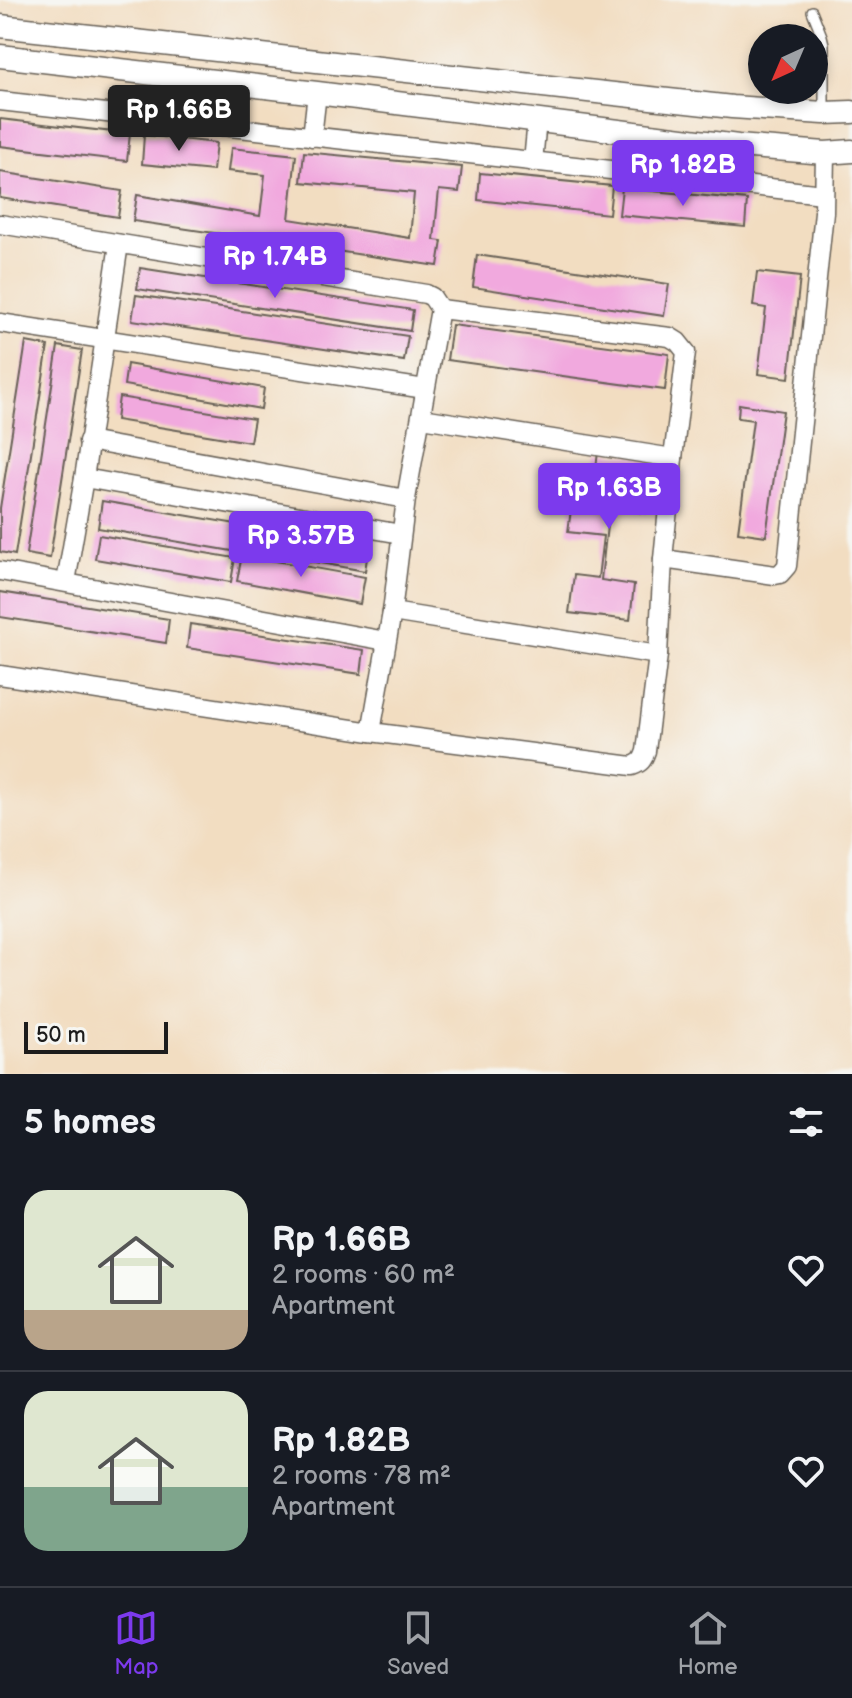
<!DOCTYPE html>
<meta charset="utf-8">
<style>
:root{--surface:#171b24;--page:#20242c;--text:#f1f3f6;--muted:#9ea1a6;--line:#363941;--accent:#7c3aed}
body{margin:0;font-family:"Balsamiq Sans",sans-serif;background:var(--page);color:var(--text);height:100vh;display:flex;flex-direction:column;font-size:30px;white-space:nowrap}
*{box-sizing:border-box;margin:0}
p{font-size:26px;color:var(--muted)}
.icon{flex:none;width:44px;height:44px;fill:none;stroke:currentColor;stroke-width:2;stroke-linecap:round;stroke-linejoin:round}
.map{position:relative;height:1074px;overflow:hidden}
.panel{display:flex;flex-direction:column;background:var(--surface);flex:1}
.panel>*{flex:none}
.needle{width:52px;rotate:224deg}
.buttons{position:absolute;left:748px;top:24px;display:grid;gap:16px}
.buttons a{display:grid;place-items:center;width:80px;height:80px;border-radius:50%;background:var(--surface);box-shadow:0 4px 12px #0003;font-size:40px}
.scale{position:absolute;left:24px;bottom:20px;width:144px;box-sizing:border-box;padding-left:8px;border:4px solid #1c1c1c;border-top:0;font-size:22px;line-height:28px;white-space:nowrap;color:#1c1c1c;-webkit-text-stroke:6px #f6f6f2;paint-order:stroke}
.price{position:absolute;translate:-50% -68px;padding:0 18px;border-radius:8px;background:var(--accent);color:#fff;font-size:26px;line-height:52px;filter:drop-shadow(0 2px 4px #0008)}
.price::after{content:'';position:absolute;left:50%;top:48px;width:24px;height:18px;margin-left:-12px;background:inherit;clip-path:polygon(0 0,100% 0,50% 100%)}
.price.on{background:#222;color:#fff}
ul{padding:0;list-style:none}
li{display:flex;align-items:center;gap:24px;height:200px;padding:0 24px}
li+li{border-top:2px solid var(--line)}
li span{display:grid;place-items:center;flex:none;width:224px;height:160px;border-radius:24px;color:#555}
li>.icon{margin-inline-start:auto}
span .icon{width:96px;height:96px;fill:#fffc;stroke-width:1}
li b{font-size:34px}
h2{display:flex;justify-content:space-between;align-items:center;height:96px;padding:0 24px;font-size:34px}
.menu{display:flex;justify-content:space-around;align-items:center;height:112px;border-top:2px solid var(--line);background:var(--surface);font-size:22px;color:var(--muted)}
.menu a{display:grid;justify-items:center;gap:4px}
.menu .on{color:var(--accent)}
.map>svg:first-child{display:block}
.building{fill:#f1a9de}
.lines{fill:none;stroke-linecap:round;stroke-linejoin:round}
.service-casing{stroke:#676056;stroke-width:12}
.minor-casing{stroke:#676056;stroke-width:21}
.tertiary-casing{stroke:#676056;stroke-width:25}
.service{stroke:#fff;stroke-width:9}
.minor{stroke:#fff;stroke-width:18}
.tertiary{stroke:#fff;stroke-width:22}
</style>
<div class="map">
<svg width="852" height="1074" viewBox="0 0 852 1074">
<rect width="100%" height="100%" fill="#f6f6f2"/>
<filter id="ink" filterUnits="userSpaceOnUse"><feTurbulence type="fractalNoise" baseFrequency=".0125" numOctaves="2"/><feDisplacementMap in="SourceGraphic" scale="16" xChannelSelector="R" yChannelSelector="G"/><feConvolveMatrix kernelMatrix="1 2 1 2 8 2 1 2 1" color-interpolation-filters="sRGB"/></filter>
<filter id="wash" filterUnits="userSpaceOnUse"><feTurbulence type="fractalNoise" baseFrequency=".006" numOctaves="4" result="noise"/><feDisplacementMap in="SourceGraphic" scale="32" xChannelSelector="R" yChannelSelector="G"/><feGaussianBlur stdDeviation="1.8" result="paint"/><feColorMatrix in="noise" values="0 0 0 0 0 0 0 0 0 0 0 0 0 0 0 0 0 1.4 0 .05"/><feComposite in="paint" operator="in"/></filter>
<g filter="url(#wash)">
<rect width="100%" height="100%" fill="#f2ddc1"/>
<g id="blocks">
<!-- building -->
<g class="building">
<polygon points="0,119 130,134 127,161 0,146"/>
<polygon points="144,135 216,143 213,171 142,164"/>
<polygon points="231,148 296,155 289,219 410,238 414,193 301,182 304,152 462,167 459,192 439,190 434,240 442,241 438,266 133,221 137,195 260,216 265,175 228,171"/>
<polygon points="0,172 122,191 118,217 0,198"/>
<polygon points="480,173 612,186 609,214 478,200"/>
<polygon points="622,188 747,200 745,227 619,215"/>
<polygon points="477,255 669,284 664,316 473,287"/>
<polygon points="140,268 413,310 410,331 137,289"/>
<polygon points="757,272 800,277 789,378 758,374 766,308 753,306"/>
<polygon points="136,295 408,336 404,361 132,320"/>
<polygon points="452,325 669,354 665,390 447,360"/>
<polygon points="26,342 48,346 15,555 0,552 0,508"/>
<polygon points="58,346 82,350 50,558 26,554"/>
<polygon points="127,364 264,388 261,409 124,385"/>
<polygon points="119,397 254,419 250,442 116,420"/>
<polygon points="739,404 783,411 766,536 738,532 753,420 738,418"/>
<polygon points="598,452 652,459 646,513 609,508 601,580 634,585 630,620 569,613 574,575 598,578 603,536 568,532 572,502 595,504 593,492"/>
<polygon points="102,501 242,525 238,552 98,528"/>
<polygon points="247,524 369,545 365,571 243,549"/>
<polygon points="99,535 235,558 231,582 95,559"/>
<polygon points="242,555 365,577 360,604 237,581"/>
<polygon points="0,592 169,619 166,643 0,617"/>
<polygon points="190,624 364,650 361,674 187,648"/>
</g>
</g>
</g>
<g filter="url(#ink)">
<use href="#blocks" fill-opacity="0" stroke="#676056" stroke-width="2"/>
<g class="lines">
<defs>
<polyline id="service" points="812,11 822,36 824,44 824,113"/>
<g id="minor">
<polyline points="0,101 823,194"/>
<polyline points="312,137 317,93"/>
<polyline points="533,162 537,120"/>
<polyline points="0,224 426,294 432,297 440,309 406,499 392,612 371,732"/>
<polyline points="0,323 425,389"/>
<polyline points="422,418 673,458"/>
<polyline points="88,441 406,499"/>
<polyline points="84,478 401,534"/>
<polyline points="663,559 775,575 780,574 787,566 824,212 825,153"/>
<polyline points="0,571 386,641"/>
<polyline points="66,582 84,478 119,244"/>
<polyline points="392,612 658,655"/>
<path d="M0 675 371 732 632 766C641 763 643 760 646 751L658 655 663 559 673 458 686 352 678 342 670 337 440 309"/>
</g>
<g id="tertiary">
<polyline points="0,26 732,107 824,113 852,112"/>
<polyline points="0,56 317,93 738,146 825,153 852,151"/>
</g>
</defs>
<!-- service casing -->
<use href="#service" class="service-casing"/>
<!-- minor casing -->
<use href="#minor" class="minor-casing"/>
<!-- tertiary casing -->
<use href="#tertiary" class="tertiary-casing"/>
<!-- service -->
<use href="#service" class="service"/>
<!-- minor -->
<use href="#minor" class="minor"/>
<!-- tertiary -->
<use href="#tertiary" class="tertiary"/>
</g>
</g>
</svg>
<div class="buttons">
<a><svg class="needle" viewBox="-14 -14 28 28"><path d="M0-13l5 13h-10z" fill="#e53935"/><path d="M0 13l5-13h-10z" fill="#9ea1a6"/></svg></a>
</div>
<div class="scale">50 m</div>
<b class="price on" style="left:179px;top:153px">Rp 1.66B</b>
<b class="price" style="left:683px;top:208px">Rp 1.82B</b>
<b class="price" style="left:275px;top:300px">Rp 1.74B</b>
<b class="price" style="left:609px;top:531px">Rp 1.63B</b>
<b class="price" style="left:301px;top:579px">Rp 3.57B</b>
</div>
<section class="panel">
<h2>5 homes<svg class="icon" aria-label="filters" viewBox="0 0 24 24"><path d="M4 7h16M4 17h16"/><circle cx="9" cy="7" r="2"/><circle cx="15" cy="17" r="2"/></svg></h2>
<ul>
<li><span style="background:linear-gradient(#dfe7d0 75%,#b9a48a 0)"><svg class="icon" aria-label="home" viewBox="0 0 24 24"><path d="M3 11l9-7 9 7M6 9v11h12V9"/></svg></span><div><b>Rp 1.66B</b><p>2 rooms · 60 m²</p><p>Apartment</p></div><svg class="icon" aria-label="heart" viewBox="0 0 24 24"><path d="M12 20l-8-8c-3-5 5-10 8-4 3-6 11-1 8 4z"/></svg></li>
<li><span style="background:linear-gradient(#dfe7d0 60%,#7fa58c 0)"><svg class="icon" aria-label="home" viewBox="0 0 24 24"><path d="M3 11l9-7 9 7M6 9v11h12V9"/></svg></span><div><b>Rp 1.82B</b><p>2 rooms · 78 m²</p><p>Apartment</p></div><svg class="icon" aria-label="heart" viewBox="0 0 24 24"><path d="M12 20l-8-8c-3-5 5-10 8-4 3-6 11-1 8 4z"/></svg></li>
</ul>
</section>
<nav class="menu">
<a class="on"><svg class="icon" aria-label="map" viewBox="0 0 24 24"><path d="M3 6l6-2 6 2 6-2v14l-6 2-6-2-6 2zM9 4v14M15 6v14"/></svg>Map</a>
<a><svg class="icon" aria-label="saved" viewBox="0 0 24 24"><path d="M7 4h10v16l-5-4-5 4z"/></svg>Saved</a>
<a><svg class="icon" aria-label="home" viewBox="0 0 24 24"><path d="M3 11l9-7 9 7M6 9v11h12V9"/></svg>Home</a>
</nav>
